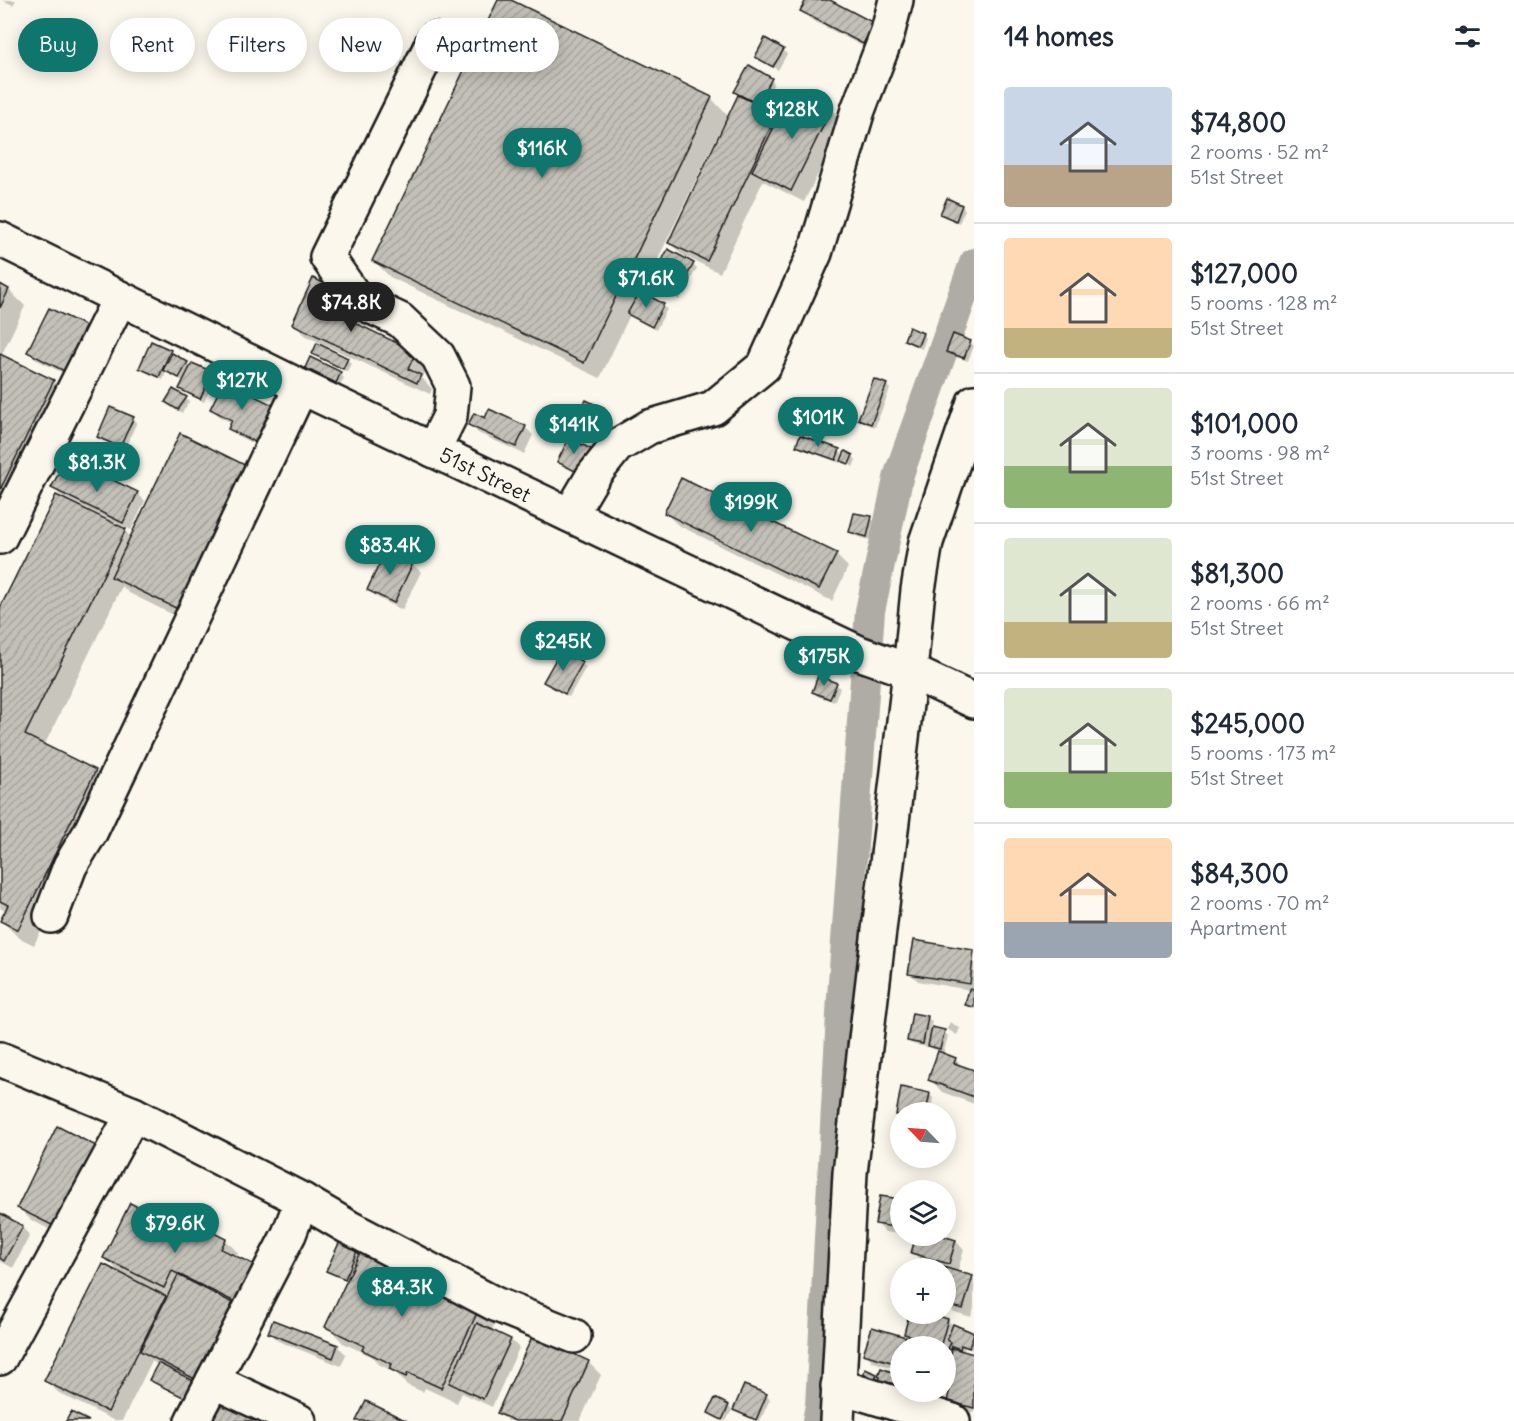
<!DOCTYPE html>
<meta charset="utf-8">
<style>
:root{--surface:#fff;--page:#f6f6f7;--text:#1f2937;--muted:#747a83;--line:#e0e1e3;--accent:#0f766e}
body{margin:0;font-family:Delius,sans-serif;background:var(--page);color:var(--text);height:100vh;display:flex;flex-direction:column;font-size:22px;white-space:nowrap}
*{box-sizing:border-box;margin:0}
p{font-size:20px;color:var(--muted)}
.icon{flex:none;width:33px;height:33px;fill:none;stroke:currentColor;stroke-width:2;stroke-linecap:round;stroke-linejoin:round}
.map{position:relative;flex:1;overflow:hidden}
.sheet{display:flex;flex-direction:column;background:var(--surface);width:540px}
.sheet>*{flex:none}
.banner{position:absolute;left:18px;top:18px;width:570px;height:54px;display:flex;gap:12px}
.needle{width:39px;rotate:295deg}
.fabs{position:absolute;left:890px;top:1102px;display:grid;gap:12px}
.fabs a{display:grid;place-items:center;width:66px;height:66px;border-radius:50%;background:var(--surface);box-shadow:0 3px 15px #0003;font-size:30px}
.price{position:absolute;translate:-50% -51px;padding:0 14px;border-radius:21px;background:var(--accent);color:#fff;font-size:20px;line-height:39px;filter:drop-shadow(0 2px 3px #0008)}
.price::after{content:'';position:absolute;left:50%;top:36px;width:18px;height:14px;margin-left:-9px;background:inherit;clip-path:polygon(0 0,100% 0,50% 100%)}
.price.current{background:#222;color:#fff}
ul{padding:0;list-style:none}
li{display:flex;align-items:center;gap:18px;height:150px;padding:0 30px}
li+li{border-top:2px solid var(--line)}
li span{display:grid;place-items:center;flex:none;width:168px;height:120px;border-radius:6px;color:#555}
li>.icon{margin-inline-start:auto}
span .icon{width:72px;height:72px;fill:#fffc;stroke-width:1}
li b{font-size:26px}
h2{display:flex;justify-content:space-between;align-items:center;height:72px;padding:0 30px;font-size:26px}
.chip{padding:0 21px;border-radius:27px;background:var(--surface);box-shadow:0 3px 15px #0003;font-size:21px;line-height:54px}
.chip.current{background:var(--accent);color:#fff}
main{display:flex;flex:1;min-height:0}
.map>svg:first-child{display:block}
.shadow{fill:#0003;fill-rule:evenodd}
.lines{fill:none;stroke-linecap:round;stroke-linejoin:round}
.canal{stroke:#afaca5;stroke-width:30}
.building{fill:url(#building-hatch);stroke:#1c1c1c;stroke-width:1.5}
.minor-casing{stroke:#1c1c1c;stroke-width:38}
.minor{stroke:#fbf7ec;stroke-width:33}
.labels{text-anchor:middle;stroke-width:4.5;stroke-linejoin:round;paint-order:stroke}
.street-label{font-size:21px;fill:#1c1c1c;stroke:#fbf7ec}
</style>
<main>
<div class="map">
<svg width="974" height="1421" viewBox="0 0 974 1421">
<defs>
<pattern id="building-hatch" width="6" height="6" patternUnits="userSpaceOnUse" patternTransform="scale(1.5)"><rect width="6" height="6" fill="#c3c0b8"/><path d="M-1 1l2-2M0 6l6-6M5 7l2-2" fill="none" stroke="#a7a49e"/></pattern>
</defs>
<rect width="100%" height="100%" fill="#fbf7ec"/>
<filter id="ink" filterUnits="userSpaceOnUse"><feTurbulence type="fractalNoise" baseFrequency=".0167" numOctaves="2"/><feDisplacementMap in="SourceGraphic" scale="12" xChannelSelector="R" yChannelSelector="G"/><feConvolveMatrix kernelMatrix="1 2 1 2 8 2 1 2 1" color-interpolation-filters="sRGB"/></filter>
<g filter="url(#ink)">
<!-- shadow -->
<g class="shadow">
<polygon points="2,0 16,0 13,5"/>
<polygon points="500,0 507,0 711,98 729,117 744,99 736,91 771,79 774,83 761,108 780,119 794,91 832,110 844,122 804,202 763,181 720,273 682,255 670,243 726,125 723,124 641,294 667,309 656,330 630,315 600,378 390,277 374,261"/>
<polygon points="807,0 827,0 873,24 872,51 810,19 802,10"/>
<polygon points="783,50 787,54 778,70 761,60"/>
<polygon points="962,206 965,210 959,223 942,214"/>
<polygon points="693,264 697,268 679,300 663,290 670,277 659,270"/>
<polygon points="314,280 347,303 340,317 415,353 428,366 422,378 432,389 430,394 306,336 294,324"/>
<polygon points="0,286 9,290 25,306 1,356 53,381 69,397 0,539"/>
<polygon points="50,310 79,381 37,360 29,351"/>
<polygon points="910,329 923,334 926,338 922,349 910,344 906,340"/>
<polygon points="970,342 974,346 968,361 952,356 948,352"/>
<polygon points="170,352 191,368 212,373 216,377 204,402 181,389 185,382 166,372 163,380 144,371 141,368"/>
<polygon points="314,354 347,360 351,363 347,372"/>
<polygon points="307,367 340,374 344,378 340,385 310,371"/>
<polygon points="225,383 276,410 264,449 238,436 230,428 232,423 220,417 212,409"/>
<polygon points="886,385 890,389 875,427 864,423 860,419"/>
<polygon points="186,398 189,402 182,413 166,402"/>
<polygon points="600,408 604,412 592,436 575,425"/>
<polygon points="133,419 137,422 124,450 102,440 98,436"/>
<polygon points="486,420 525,427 533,435 524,454 478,433 470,424"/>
<polygon points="798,445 839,451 845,456 853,456 856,460 853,467 841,459 840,463 802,449"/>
<polygon points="84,480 137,493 145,501 131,530 61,496 53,488"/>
<polygon points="665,513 836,555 848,567 832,601 678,525"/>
<polygon points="871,518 875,522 870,540 855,536 851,532"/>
<polygon points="125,530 198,627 129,593 122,586 44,746 95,771 112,787 34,945 18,937 2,921 7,912 0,908 0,612"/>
<polygon points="412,564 421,572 402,610 378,598 369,590"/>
<polygon points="562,652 586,667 569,697 545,682"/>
<polygon points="836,685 840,688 834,702 817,696 814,692"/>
<polygon points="869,849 883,852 871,860 867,856"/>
<polygon points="916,942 974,952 974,1010 967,1005 970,990 918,981 910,973"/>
<polygon points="914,1015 928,1018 932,1022 930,1028 944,1032 948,1036 943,1055 955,1059 964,1068 974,1072 974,1104 942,1092 930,1079 940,1051 933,1049 928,1044 927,1047 912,1044 908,1041"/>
<polygon points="950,1022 960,1028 957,1035 947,1029"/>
<polygon points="929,1094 933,1098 930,1113 900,1113 900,1117 898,1114"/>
<polygon points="58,1128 75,1242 31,1220 19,1208"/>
<polygon points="900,1201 900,1234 885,1232 877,1223"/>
<polygon points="0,1215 22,1227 30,1235 13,1268 0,1261"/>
<path d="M208 1232 226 1240 238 1253 236 1257 253 1266 265 1278 189 1401 151 1380 158 1365 152 1361 122 1421H115L59 1393 46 1381 121 1274 105 1257 204 1241ZM161 1292 170 1296 168 1299Z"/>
<polygon points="913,1236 937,1236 956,1241 964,1250 957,1273 974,1279 974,1308 971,1317 945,1309 945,1269 919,1269 922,1261 913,1253 917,1237"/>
<polygon points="357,1250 361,1254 479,1308 495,1324 491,1331 511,1340 519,1348 492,1407 462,1393 457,1403 425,1388 423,1392 407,1385 395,1372 380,1365 371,1356 343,1343 327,1326 348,1281 332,1274 328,1270"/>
<polygon points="910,1314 926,1314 947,1320 954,1326 974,1335 973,1350 965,1347 963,1353 974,1355 974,1413 957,1409 949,1400 956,1373 949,1367 959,1352 951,1344 949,1351 945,1350 945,1347 934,1347 914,1342 905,1333"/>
<polygon points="269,1333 337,1346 346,1354 341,1366 278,1341"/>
<polygon points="534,1337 589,1363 601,1375 580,1421 508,1421 499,1412"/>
<polygon points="905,1339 914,1347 900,1347 900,1370 873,1362 865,1353"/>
<polygon points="882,1370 900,1377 900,1390 884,1384 880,1380 878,1386 868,1382 876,1375 879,1378"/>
<polygon points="926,1392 938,1396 942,1400 941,1403 928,1396 927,1399 924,1397"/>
<polygon points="766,1396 770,1399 760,1421 739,1413 735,1410"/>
<polygon points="728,1406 732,1410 726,1421 714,1417 710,1413"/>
</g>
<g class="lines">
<!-- canal -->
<polyline class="canal" points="817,1421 820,1406 842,996 870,611 899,474 974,263"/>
</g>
<!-- building -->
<g class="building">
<polygon points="498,0 511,0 712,97 584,363 372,261"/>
<polygon points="806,0 830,0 874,23 863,44 800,11"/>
<polygon points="765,38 784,49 773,67 755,57"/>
<polygon points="749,65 772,78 758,104 734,92"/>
<polygon points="793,89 832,108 791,191 752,171"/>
<polygon points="738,95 777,114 707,261 668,243"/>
<polygon points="947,198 962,205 956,221 940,214"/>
<polygon points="668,249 694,263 675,297 661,290 669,276 657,270"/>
<polygon points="313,278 336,289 326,309 416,352 408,369 421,375 417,383 292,324"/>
<polygon points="0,284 9,289 0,308"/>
<polygon points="640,291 664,304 652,327 627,314"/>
<polygon points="49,308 92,329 70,374 27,352"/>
<polygon points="909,327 923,333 918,346 904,340"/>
<polygon points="953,334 971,341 964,358 946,352"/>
<polygon points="151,341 171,350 159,377 139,368"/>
<polygon points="317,343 348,358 343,369 312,354"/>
<polygon points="172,353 188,362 179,378 163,370"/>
<polygon points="0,354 54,380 0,490"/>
<polygon points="310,357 341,372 336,383 305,368"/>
<polygon points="192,363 213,372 200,399 179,389"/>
<polygon points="874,379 887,384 871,424 858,419"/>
<polygon points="224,381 273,405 255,442 228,429 232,420 210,409"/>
<polygon points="173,389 187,397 178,410 165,402"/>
<polygon points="586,400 601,407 588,433 573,426"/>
<polygon points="110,407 134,417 120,447 97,437"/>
<polygon points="489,409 526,426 516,447 468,425 474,413 485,418"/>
<polygon points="180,433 251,468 182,611 111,577"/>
<polygon points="800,435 840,449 836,460 796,446"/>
<polygon points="569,438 591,449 579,473 557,462"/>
<polygon points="845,451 853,455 849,464 841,461"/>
<polygon points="62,467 83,478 88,468 138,492 123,523 51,488"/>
<polygon points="681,478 837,553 819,589 664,513"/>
<polygon points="56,495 126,529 25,735 96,770 18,930 0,921 8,905 0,901 0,608"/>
<polygon points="854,513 872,516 867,537 849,532"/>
<polygon points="386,550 413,563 394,603 367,590"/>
<polygon points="561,650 583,662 565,694 543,682"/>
<polygon points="818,676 837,683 830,699 812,692"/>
<polygon points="914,940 974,950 970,984 908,974"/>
<polygon points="969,989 974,990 974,1007 965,1005"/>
<polygon points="912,1013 928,1016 923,1044 907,1041"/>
<polygon points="932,1027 945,1030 940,1049 928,1046"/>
<polygon points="938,1051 956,1058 954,1063 974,1070 974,1097 928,1080"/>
<polygon points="901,1087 930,1093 926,1113 896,1115"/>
<polygon points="57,1126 102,1149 62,1230 17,1208"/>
<polygon points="880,1196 900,1199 900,1228 875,1224"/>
<polygon points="130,1203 203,1239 208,1230 226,1239 221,1249 253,1264 235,1302 172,1271 164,1288 103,1258"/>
<polygon points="0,1213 23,1226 4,1261 0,1258"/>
<polygon points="916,1236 943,1236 956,1240 949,1264 911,1253"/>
<polygon points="340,1241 358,1249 345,1279 326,1271"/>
<polygon points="363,1246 480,1307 441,1388 408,1373 406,1377 389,1369 392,1364 362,1350 364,1346 325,1327"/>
<polygon points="920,1260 973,1276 963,1309 945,1304 945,1269 918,1269"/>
<polygon points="103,1264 166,1296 108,1412 44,1381"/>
<polygon points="178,1275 233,1303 195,1379 140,1351"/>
<polygon points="909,1314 932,1314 948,1319 941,1344 904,1334"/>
<polygon points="273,1320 338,1345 333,1358 268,1333"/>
<polygon points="477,1323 511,1339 483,1399 449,1383"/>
<polygon points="953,1324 974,1333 969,1348 961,1345 960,1349 952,1346 951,1350 948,1349 951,1342 947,1340"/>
<polygon points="872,1327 906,1337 903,1347 900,1347 898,1364 863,1354"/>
<polygon points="533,1335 589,1361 562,1421 515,1421 497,1413"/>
<polygon points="952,1348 974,1354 974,1408 947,1401 955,1369 948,1367"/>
<polygon points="158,1363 194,1381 185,1398 149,1380"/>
<polygon points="881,1368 900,1375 899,1388 879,1381 880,1377 878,1376"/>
<polygon points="865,1369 877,1374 874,1383 862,1379"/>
<polygon points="744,1385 767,1394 756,1420 733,1410"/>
<polygon points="715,1398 729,1405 722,1420 708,1413"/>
<polygon points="213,1399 258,1421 202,1421"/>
<polygon points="366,1401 407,1421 356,1421"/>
<polygon points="71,1412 89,1421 66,1421"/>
</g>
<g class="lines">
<defs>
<g id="minor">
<polyline points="0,239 301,387 859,653 910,671 974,701"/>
<polyline points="433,450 450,416 453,386 438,356 400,320 357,300 327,257 434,40"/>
<polyline points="570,515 593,476 617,446 649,427 713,408 764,366 815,253 858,110 887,35 896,0"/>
<polyline points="0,537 120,298"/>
<polyline points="51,916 70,866 90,833 301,387"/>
<polyline points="0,1059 133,1114 302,1200 289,1234 192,1421"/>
<polyline points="302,1200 348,1227 495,1304 574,1336"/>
<polyline points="0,1358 133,1114"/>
<polyline points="213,1381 299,1421"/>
<polyline points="838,1386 953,1421"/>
<polyline points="837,1421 850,1173 910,671 918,590 926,542 974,402"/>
</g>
</defs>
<!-- minor casing -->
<use href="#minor" class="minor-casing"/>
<!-- minor -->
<use href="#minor" class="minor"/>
</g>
</g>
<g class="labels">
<!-- street labels -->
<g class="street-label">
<text transform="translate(485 475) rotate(26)" y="7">51st Street</text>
</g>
</g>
</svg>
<div class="fabs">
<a><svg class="needle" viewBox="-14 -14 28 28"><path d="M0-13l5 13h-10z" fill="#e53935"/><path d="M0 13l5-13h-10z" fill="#747a83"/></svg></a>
<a><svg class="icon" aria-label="layers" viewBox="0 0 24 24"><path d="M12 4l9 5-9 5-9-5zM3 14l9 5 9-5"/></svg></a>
<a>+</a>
<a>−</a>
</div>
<b class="price" style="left:792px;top:140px">$128K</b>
<b class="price" style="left:542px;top:179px">$116K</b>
<b class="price" style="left:646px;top:309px">$71.6K</b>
<b class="price current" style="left:351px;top:333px">$74.8K</b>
<b class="price" style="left:242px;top:411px">$127K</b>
<b class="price" style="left:818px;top:448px">$101K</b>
<b class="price" style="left:574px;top:455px">$141K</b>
<b class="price" style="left:97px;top:493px">$81.3K</b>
<b class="price" style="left:751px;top:533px">$199K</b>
<b class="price" style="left:390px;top:576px">$83.4K</b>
<b class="price" style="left:563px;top:672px">$245K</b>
<b class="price" style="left:824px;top:687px">$175K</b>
<b class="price" style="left:175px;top:1254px">$79.6K</b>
<b class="price" style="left:402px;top:1318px">$84.3K</b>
<div class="banner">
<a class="chip current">Buy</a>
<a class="chip">Rent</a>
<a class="chip">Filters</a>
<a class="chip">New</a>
<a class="chip">Apartment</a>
</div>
</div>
<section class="sheet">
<h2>14 homes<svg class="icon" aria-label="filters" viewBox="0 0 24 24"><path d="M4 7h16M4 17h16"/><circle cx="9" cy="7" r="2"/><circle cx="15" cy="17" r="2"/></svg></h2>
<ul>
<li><span style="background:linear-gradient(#c9d6e8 65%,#b9a48a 0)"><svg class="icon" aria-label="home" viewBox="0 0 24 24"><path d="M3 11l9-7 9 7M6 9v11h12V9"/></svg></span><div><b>$74,800</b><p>2 rooms · 52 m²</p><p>51st Street</p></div></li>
<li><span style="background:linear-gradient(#ffd9b3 75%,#c2b280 0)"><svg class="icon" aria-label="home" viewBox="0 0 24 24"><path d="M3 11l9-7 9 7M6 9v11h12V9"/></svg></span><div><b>$127,000</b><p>5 rooms · 128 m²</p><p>51st Street</p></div></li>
<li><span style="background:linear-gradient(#dfe7d0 65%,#8fb573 0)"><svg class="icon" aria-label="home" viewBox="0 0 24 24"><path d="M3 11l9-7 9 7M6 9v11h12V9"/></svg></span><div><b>$101,000</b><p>3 rooms · 98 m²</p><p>51st Street</p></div></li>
<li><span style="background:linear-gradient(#dfe7d0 70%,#c2b280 0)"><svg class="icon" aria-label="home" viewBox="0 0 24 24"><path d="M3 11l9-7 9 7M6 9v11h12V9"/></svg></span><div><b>$81,300</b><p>2 rooms · 66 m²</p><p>51st Street</p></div></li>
<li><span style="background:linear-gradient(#dfe7d0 70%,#8fb573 0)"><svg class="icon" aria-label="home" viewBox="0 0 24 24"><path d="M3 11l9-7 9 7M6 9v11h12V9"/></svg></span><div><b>$245,000</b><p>5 rooms · 173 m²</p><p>51st Street</p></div></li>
<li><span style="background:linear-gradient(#ffd9b3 70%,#9aa5b1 0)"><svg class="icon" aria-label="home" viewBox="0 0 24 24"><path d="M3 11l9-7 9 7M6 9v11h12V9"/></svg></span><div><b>$84,300</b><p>2 rooms · 70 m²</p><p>Apartment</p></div></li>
</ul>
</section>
</main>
